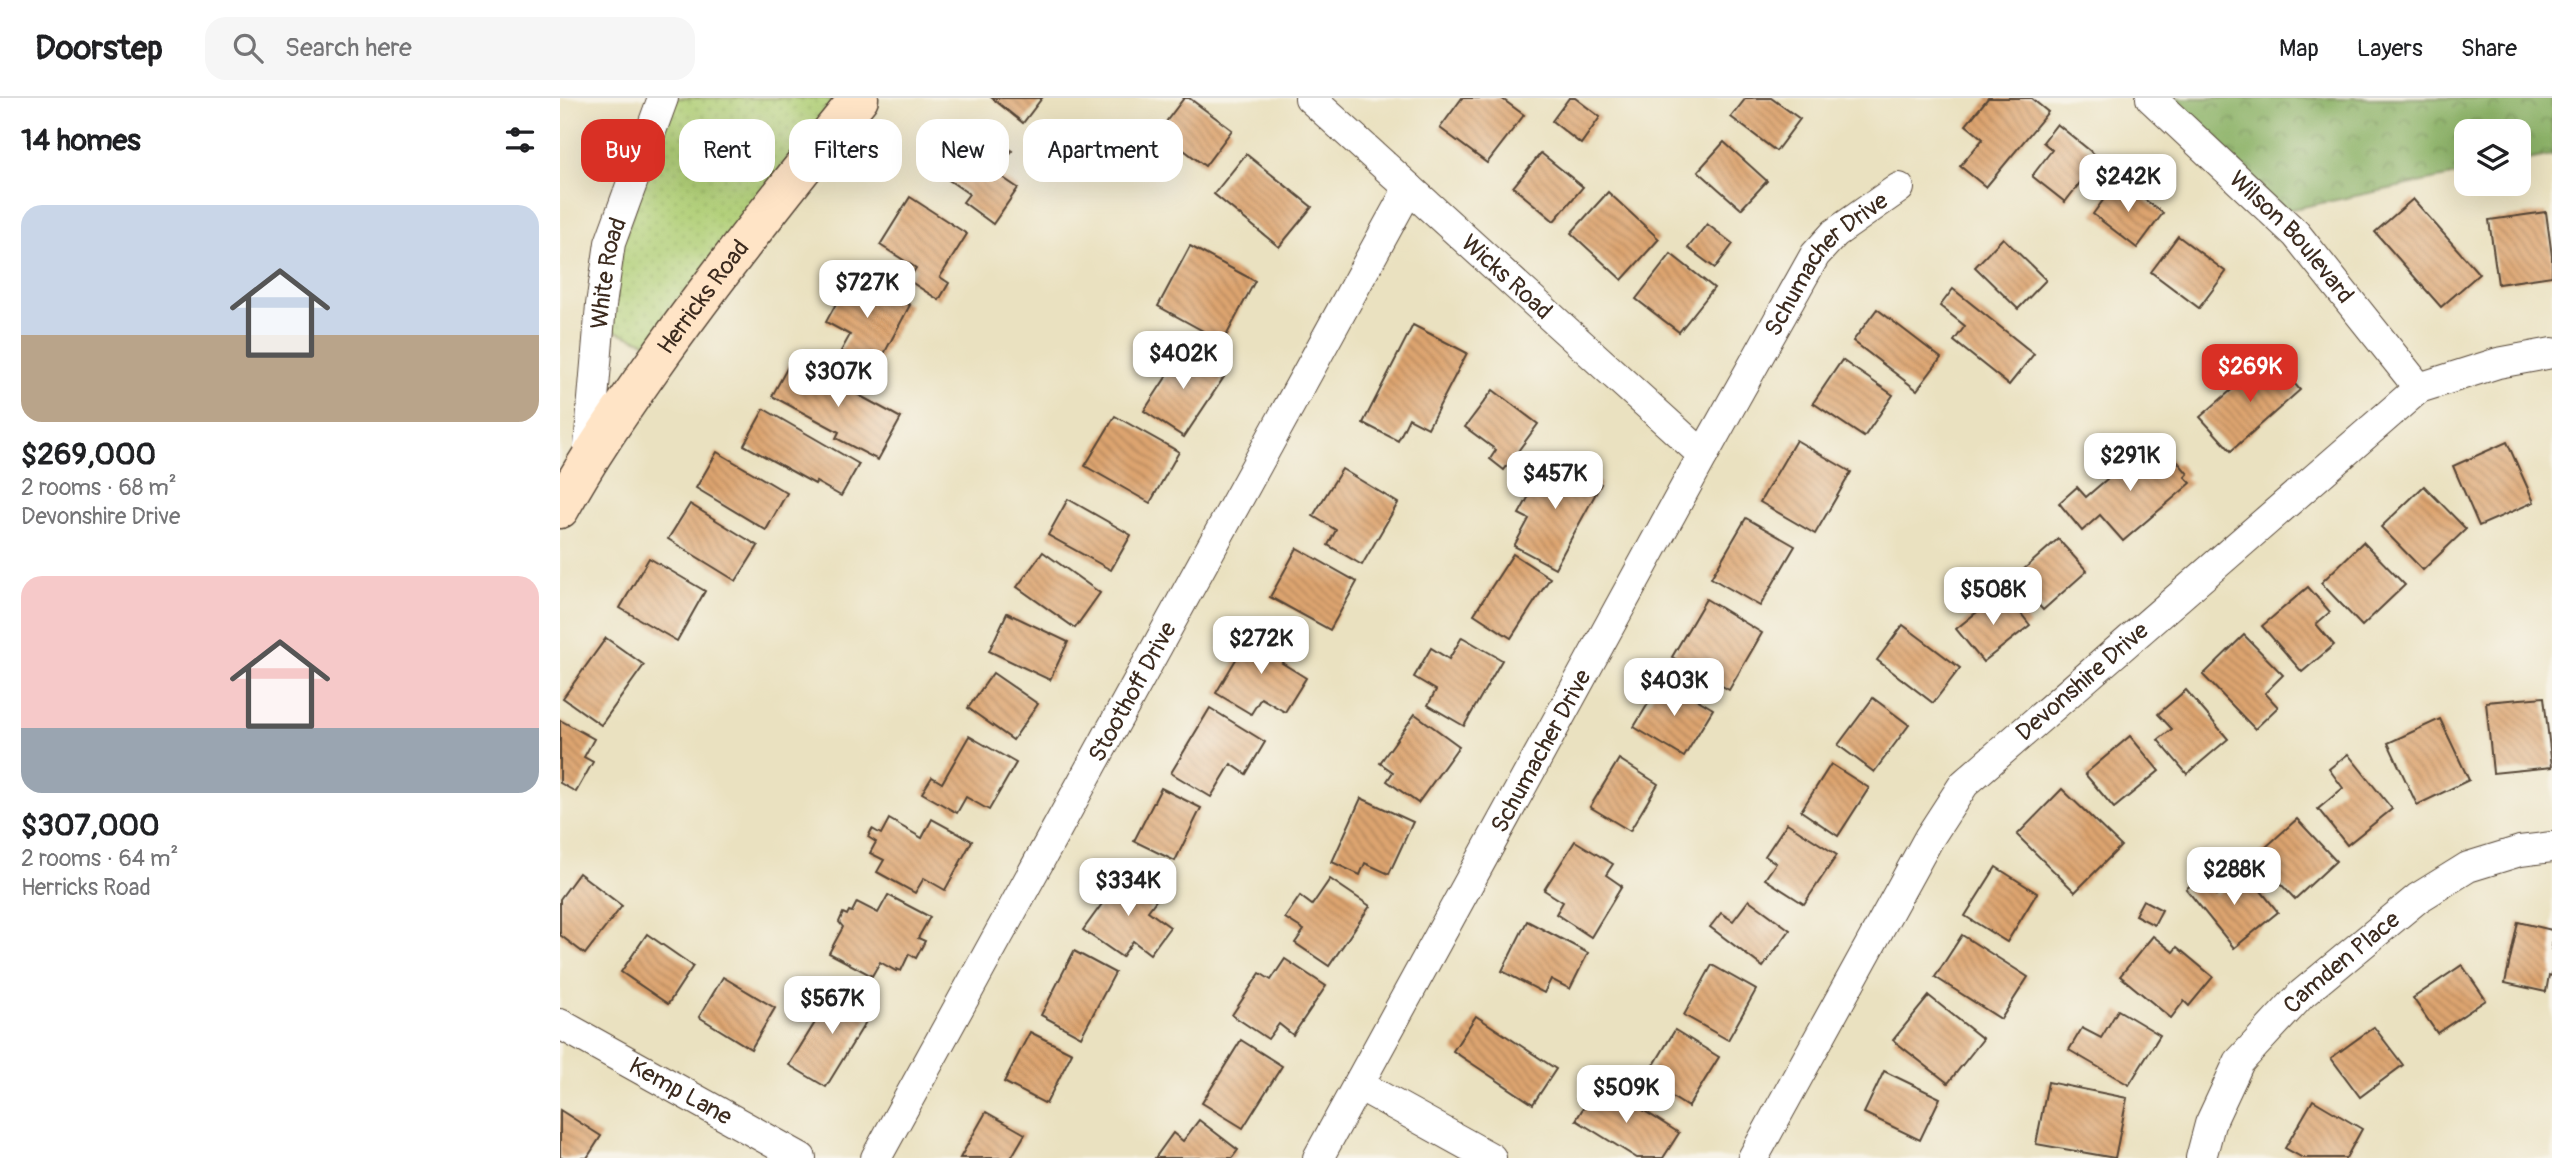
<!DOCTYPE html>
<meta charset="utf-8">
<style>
:root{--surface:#fff;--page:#f6f6f6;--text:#202124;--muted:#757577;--line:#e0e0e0;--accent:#d93025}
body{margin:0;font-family:Pangolin,sans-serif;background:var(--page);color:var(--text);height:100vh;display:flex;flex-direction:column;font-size:26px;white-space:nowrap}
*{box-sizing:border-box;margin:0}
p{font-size:23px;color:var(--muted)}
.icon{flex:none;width:38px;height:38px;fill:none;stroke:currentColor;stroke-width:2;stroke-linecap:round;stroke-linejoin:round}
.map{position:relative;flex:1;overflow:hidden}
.side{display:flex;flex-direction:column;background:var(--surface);width:560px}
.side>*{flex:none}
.hud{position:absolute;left:21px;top:21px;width:665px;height:63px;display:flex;gap:14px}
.tools{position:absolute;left:1894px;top:21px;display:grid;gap:14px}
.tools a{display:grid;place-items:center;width:77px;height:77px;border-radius:14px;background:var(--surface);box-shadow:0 7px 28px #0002;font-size:35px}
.price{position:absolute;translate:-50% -60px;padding:0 16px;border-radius:14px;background:#fff;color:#222;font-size:23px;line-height:46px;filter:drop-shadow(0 2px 4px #0008)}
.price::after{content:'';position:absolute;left:50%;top:42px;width:21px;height:16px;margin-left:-10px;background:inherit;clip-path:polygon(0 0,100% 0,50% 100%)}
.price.selected{background:var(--accent);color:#fff}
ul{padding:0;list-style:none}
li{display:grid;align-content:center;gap:14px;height:371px;padding:0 21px}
li span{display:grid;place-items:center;height:217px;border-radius:21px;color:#555}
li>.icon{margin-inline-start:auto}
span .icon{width:126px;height:126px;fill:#fffc;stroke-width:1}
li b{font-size:30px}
h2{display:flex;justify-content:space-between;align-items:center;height:84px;padding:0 21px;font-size:30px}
.pill{padding:0 24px;border-radius:21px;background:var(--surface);box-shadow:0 7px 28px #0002;font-size:24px;line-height:63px}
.pill.selected{background:var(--accent);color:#fff}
header{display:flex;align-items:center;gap:42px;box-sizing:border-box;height:98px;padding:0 35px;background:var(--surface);border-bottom:2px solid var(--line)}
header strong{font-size:33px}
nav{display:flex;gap:38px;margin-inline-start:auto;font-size:24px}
.search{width:490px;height:63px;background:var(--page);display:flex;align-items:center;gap:18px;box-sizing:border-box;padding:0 24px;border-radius:21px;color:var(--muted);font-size:26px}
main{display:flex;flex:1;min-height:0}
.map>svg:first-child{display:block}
.green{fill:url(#green-dots);stroke:#767c4a;stroke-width:2}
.forest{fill:url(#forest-crowns);stroke:#646e43;stroke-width:2}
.building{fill:url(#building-back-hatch)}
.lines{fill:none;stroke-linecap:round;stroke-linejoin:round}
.street-casing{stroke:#554536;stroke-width:32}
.secondary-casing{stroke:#554536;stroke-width:41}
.street{stroke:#fff;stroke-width:30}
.secondary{stroke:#ffe4c6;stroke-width:38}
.labels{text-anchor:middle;stroke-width:6;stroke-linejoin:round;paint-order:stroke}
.street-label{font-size:24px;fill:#3b2a1e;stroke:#f7f3e8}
</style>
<header>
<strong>Doorstep</strong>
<div class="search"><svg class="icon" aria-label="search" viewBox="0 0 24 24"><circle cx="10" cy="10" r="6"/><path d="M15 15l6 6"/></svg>Search here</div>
<nav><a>Map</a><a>Layers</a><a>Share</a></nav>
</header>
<main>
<section class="side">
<h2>14 homes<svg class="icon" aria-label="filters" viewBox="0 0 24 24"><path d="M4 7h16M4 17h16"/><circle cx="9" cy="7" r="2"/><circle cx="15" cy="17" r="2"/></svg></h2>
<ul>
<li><span style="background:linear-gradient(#c9d6e8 60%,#b9a48a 0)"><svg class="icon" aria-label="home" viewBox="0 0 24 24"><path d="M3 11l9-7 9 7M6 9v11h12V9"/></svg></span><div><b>$269,000</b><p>2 rooms · 68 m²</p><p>Devonshire Drive</p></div></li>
<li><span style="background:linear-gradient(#f6c9c9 70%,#9aa5b1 0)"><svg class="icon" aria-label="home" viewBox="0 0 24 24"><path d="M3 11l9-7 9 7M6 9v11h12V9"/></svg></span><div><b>$307,000</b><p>2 rooms · 64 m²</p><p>Herricks Road</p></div></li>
</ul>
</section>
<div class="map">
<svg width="1992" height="1060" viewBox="0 0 1992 1060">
<defs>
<pattern id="green-dots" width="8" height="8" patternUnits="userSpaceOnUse" patternTransform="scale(1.75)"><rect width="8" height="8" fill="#b0cf77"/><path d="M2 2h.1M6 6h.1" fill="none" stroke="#98b266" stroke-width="1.8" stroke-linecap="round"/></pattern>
<pattern id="forest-crowns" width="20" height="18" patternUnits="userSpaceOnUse" patternTransform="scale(1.75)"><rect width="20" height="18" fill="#8cb268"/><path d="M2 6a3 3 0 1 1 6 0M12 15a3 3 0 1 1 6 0" fill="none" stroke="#749155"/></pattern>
<pattern id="building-back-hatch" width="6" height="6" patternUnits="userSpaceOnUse" patternTransform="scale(1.75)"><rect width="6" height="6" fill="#dda470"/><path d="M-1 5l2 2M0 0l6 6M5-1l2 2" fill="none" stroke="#b4865b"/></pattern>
</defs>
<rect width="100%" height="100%" fill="#f7f3e8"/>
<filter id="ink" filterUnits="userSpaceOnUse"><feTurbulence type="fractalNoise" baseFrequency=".0143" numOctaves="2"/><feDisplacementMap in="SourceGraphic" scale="14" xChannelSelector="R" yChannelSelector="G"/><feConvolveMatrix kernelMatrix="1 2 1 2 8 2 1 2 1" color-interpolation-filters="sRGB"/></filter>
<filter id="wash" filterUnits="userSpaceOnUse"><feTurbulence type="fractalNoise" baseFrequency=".00686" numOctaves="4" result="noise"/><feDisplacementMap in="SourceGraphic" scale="28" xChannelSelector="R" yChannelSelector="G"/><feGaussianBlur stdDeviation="1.57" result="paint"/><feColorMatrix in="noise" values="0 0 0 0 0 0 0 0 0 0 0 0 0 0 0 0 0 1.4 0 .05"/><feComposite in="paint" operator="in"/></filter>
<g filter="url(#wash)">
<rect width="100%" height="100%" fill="#eae1c0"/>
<!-- green -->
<polygon class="green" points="113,0 264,0 275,3 96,248 52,232 62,147"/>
<!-- forest -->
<polygon class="forest" points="1591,0 1992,0 1992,57 1958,64 1958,33 1906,33 1906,75 1714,115"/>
<g id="blocks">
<!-- building -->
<g class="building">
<polygon points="432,0 482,0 463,25"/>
<polygon points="624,0 629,0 672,32 645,68 599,33"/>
<polygon points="902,0 941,0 964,17 927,65 880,30"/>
<polygon points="1009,0 1015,0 1040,19 1021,46 992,23"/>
<polygon points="1186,0 1211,0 1240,21 1216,53 1171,19"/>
<polygon points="1428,0 1471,0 1488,14 1426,89 1400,68 1423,41 1406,27"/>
<polygon points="414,26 452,53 436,75 458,90 433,126 403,104 409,96 380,76"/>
<polygon points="1497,26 1539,60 1505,104 1472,78 1492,52 1483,44"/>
<polygon points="1164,44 1207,83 1181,111 1138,73"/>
<polygon points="981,55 1023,89 994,123 953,89"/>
<polygon points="686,56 752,109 719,149 654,96"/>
<polygon points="1558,82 1603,115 1577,150 1533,116"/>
<polygon points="1048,94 1099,141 1062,182 1011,135"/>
<polygon points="350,99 407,136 380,179 389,185 379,202 348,182 356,170 320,147"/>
<polygon points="1853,101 1919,176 1881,209 1815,134"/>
<polygon points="1986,114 1992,158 1992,178 1938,186 1929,122"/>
<polygon points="1147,126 1173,146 1155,170 1128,150"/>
<polygon points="1618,138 1666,174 1639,210 1591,174"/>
<polygon points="1443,140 1486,182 1458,211 1415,169"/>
<polygon points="630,148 695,183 663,244 598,208"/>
<polygon points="1111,156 1154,190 1119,234 1076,201"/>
<polygon points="292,176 350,207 316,271 281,253 290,237 266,224"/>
<polygon points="1393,191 1474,256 1449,287 1394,243 1405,228 1380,208"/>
<polygon points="1317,211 1381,260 1357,292 1293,243"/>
<polygon points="853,227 907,255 868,330 849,320 838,343 803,325"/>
<polygon points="613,244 664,279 624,339 584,313 612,270 601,262"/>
<polygon points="1711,258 1740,292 1671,353 1640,319"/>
<polygon points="232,261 341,320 318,362 276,340 279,334 212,298"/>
<polygon points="1282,262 1333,297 1304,339 1253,305"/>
<polygon points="933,292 978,326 944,372 930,361 936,352 905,329"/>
<polygon points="204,311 299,366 281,398 256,384 255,386 184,347"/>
<polygon points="555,318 619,354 590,405 525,368"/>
<polygon points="1236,342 1291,374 1255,436 1200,404"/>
<polygon points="1590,344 1605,362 1609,359 1615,366 1618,364 1628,376 1625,379 1631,385 1563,443 1540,417 1522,433 1499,405 1517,389 1526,399"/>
<polygon points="1947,344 1974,404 1919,428 1893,368"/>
<polygon points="157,354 227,395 206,432 136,390"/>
<polygon points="991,358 1041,386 995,470 954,448 969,421 959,416"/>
<polygon points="782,371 838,405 802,467 768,447 776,432 753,418"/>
<polygon points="1864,388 1906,431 1863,472 1821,429"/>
<polygon points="508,401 571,437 551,472 488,437"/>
<polygon points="130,406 198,448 176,483 108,441"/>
<polygon points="1186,420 1235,448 1200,508 1151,480"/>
<polygon points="1498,441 1527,473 1483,512 1454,480"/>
<polygon points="1803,444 1845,487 1802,528 1761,485"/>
<polygon points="737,450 797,484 770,532 710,499"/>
<polygon points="483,454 540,495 515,530 457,489"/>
<polygon points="953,456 990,480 951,540 914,516"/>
<polygon points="89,460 145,493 117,543 60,510"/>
<polygon points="1748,489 1770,514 1756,526 1774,547 1742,574 1702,528"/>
<polygon points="1443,493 1470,527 1423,564 1396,531"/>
<polygon points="1146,501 1202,535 1169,592 1112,559"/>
<polygon points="447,515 508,544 490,582 429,553"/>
<polygon points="1343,527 1400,570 1373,605 1317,562"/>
<polygon points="694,531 730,552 722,565 746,580 725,614 701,600 691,616 656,595"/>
<polygon points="1684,537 1723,577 1705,595 1718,609 1695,631 1643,577"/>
<polygon points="902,539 942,562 904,628 868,607 876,592 854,579 871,550 889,561"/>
<polygon points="46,540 84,567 41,627 3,600"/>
<polygon points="433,575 478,606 453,642 408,610"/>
<polygon points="1103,581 1153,611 1124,659 1074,629"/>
<polygon points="1626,592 1668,641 1627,676 1598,642 1612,631 1598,616"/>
<polygon points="1984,599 1992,669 1933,675 1926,604"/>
<polygon points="1313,600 1349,627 1314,674 1278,647"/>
<polygon points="650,610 705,644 686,676 671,666 651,699 611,675"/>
<polygon points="855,616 899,648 858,705 827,683 833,674 820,665"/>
<polygon points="1880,621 1909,682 1857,707 1828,645"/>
<polygon points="0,622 34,641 24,659 33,664 16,694 0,685"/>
<polygon points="409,638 456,665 429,712 406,699 397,715 362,695 372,679 382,685"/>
<polygon points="1570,638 1599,673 1554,710 1525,676"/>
<polygon points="1788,656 1832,711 1787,747 1758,711 1783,690 1769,671"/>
<polygon points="1059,661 1098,686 1070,733 1030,709"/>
<polygon points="1271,666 1309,690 1278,738 1241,713"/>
<polygon points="601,690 641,710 615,763 574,743"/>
<polygon points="1502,691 1561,748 1515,794 1457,737"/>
<polygon points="801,700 853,724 829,776 805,765 800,777 772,764"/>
<polygon points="329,721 362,740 372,721 412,743 385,792 364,780 355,795 317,774 324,762 310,755 316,744 308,739 312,731 321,736"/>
<polygon points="1737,721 1776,763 1735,801 1695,759"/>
<polygon points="1227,725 1277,757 1244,806 1205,781 1216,765 1205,758"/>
<polygon points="1015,743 1053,766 1046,777 1062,788 1031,839 996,816 1003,804 984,792"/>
<polygon points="1436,769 1477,795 1447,844 1405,818"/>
<polygon points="566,773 600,797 588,813 610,829 590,856 573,843 562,859 523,832"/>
<polygon points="1685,773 1718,814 1674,850 1626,791 1641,779 1656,797"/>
<polygon points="19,775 62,808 25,856 0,837 0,801"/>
<polygon points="770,781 810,808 769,868 735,845 744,832 725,820 740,798 752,807"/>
<polygon points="328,797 370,819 358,840 365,843 356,860 349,856 341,873 337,871 336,873 320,864 312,878 269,855 283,829 279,824 283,815 287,817 289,813 292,814 297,804 318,815"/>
<polygon points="1189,802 1230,832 1203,869 1150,829 1161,815 1173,823"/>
<polygon points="1583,802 1602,812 1594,827 1575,817"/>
<polygon points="967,823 1028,855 1010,891 991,881 984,895 942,873"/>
<polygon points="1958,824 1992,832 1992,878 1989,877 1986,894 1945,885"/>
<polygon points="87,836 133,868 108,906 61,874"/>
<polygon points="1402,837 1468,879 1441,921 1375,879"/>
<polygon points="1593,838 1613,854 1617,849 1653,879 1629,908 1624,903 1611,920 1560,878"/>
<polygon points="514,853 555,875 521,939 481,917"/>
<polygon points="725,861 766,888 733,937 719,926 708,941 672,917 700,875 711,882"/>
<polygon points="1152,867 1196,892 1168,942 1124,917"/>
<polygon points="1902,867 1926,902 1877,935 1853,900"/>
<polygon points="163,879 215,910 191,951 139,919"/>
<polygon points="278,887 315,909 266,989 229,967"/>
<polygon points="1369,898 1423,941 1388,985 1333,942"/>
<polygon points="1558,912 1600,937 1569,987 1509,952 1522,930 1541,940"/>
<polygon points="916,918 996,971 973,1006 893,953"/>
<polygon points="1814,929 1843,967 1800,999 1771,960"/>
<polygon points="1115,932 1159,959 1128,1009 1085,982"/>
<polygon points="470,934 512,955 486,1006 444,984"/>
<polygon points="681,942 722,968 683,1030 642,1005"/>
<polygon points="1324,973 1380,1000 1360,1042 1304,1015"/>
<polygon points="1039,984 1119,1035 1103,1060 1077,1060 1016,1022"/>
<polygon points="1488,984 1567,1000 1555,1060 1476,1046"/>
<polygon points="1753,1002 1802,1031 1786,1060 1743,1060 1725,1050"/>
<polygon points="0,1012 41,1038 27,1060 0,1060"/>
<polygon points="426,1014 465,1036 451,1060 400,1060"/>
<polygon points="639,1022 678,1052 672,1060 595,1060 613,1035 623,1043"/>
</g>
</g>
</g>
<g filter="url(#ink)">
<use href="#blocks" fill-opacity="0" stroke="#554536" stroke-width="2"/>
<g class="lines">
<defs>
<g id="street">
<path id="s1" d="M750 0 1143 357"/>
<path id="s2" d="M1591 0 1736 136 1859 290"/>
<path id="s3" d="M28 360 41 207 50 145 103 0"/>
<path id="s4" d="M0 926 241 1060"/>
<polyline points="799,987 931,1060"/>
<path id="s5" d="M316 1060 849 90"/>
<path id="s6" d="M758 1060 1143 357 1255 157 1275 135 1339 90"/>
<path id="s7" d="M1193 1060 1369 740 1404 686 1859 290 1938 265 1992 255"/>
<path id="s8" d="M1641 1060 1650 1026 1679 964 1742 896 1858 800 1908 769 1960 753 1992 749"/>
</g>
<g id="secondary">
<path id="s9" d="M0 411C28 360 60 314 93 267 158 175 228 87 299 0"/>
</g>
</defs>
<!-- street casing -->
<use href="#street" class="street-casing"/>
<!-- secondary casing -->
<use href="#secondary" class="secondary-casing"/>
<!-- street -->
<use href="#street" class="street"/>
<!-- secondary -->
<use href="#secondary" class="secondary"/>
</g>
</g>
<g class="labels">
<!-- street labels -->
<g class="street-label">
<text dy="8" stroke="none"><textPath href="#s2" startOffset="198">Wilson Boulevard</textPath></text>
<text dy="8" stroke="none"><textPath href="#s6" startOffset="1031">Schumacher Drive</textPath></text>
<text dy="8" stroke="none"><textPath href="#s3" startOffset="186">White Road</textPath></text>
<text dy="8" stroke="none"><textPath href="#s1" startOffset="266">Wicks Road</textPath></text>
<text dy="8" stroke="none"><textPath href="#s9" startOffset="256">Herricks Road</textPath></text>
<text dy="8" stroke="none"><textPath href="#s7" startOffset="586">Devonshire Drive</textPath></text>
<text dy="8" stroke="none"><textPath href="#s5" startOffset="532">Stoothoff Drive</textPath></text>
<text dy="8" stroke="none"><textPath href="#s6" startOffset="464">Schumacher Drive</textPath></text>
<text dy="8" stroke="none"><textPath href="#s8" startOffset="247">Camden Place</textPath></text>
<text dy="8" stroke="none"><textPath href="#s4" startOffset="138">Kemp Lane</textPath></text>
</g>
</g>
</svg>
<div class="tools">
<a><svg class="icon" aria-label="layers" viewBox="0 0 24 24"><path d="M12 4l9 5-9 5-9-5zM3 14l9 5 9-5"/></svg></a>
</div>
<b class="price" style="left:1568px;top:116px">$242K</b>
<b class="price" style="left:307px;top:222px">$727K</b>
<b class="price" style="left:623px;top:293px">$402K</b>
<b class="price selected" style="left:1690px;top:306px">$269K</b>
<b class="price" style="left:278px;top:311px">$307K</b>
<b class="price" style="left:1570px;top:395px">$291K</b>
<b class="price" style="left:995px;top:413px">$457K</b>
<b class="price" style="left:1433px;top:529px">$508K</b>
<b class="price" style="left:701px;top:578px">$272K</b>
<b class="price" style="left:1114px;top:620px">$403K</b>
<b class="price" style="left:1674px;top:809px">$288K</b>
<b class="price" style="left:568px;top:820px">$334K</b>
<b class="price" style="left:272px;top:938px">$567K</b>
<b class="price" style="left:1066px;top:1027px">$509K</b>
<div class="hud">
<a class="pill selected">Buy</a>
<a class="pill">Rent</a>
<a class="pill">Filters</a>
<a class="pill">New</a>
<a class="pill">Apartment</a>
</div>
</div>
</main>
